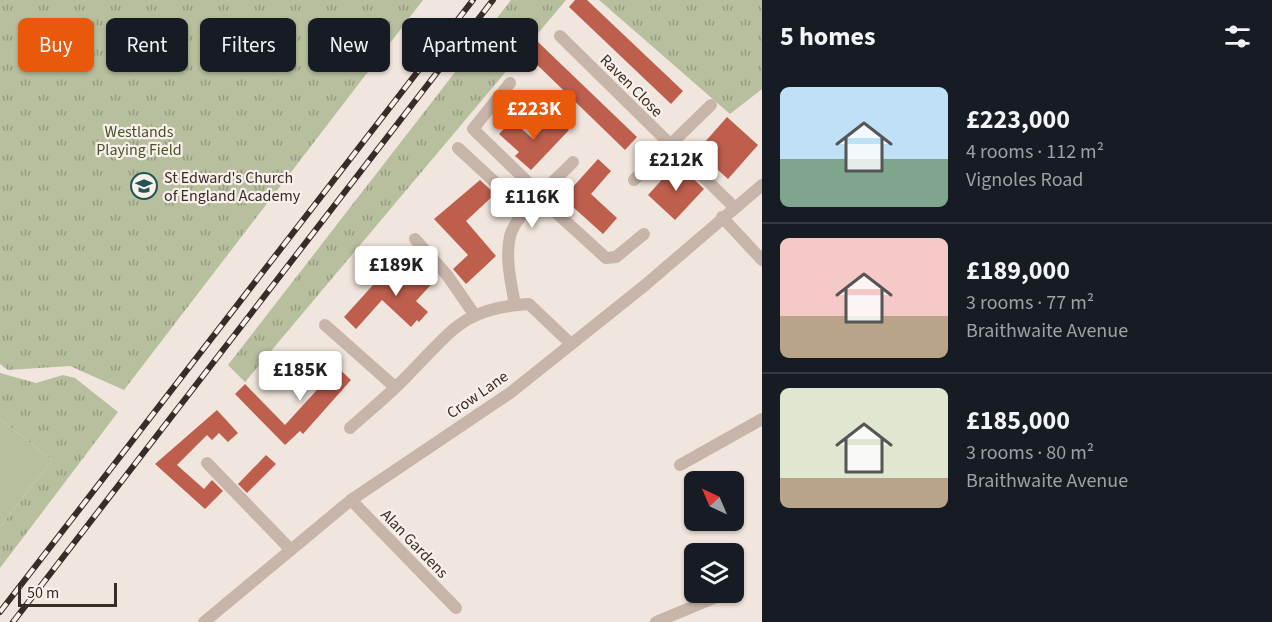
<!DOCTYPE html>
<meta charset="utf-8">
<style>
:root{--surface:#171b24;--page:#242831;--text:#f1f3f6;--muted:#9ea1a6;--line:#363941;--accent:#ea580c}
body{margin:0;font-family:"Source Sans 3",sans-serif;background:var(--page);color:var(--text);height:100vh;display:flex;flex-direction:column;font-size:22px;white-space:nowrap}
*{box-sizing:border-box;margin:0}
p{font-size:20px;color:var(--muted)}
.icon{flex:none;width:33px;height:33px;fill:none;stroke:currentColor;stroke-width:2;stroke-linecap:round;stroke-linejoin:round}
.map{position:relative;flex:1;overflow:hidden}
.side{display:flex;flex-direction:column;background:var(--surface);width:510px}
.side>*{flex:none}
.banner{position:absolute;left:18px;top:18px;width:570px;height:54px;display:flex;gap:12px}
.needle{width:39px;rotate:316deg}
.buttons{position:absolute;left:684px;top:471px;display:grid;gap:12px}
.buttons a{display:grid;place-items:center;width:60px;height:60px;border-radius:9px;background:var(--surface);box-shadow:0 2px 4px #0004;font-size:30px}
.scale{position:absolute;left:18px;bottom:15px;width:99px;box-sizing:border-box;padding-left:6px;border:3px solid #362c29;border-top:0;font-size:16px;line-height:21px;white-space:nowrap;color:#362c29;-webkit-text-stroke:4px #f8f0e9;paint-order:stroke}
.price{position:absolute;translate:-50% -51px;padding:0 14px;border-radius:6px;background:#fff;color:#222;font-size:20px;line-height:39px;filter:drop-shadow(0 2px 3px #0008)}
.price::after{content:'';position:absolute;left:50%;top:36px;width:18px;height:14px;margin-left:-9px;background:inherit;clip-path:polygon(0 0,100% 0,50% 100%)}
.price.on{background:var(--accent);color:#fff}
ul{padding:0;list-style:none}
li{display:flex;align-items:center;gap:18px;height:150px;padding:0 18px}
li+li{border-top:2px solid var(--line)}
li span{display:grid;place-items:center;flex:none;width:168px;height:120px;border-radius:9px;color:#555}
li>.icon{margin-inline-start:auto}
span .icon{width:72px;height:72px;fill:#fffc;stroke-width:1}
li b{font-size:26px}
h2{display:flex;justify-content:space-between;align-items:center;height:72px;padding:0 18px;font-size:26px}
.tag{padding:0 21px;border-radius:9px;background:var(--surface);box-shadow:0 2px 4px #0004;font-size:21px;line-height:54px}
.tag.on{background:var(--accent);color:#fff}
main{display:flex;flex:1;min-height:0}
.map>svg:first-child{display:block}
.grass{fill:url(#grass-tufts)}
.pitch{fill:#b7bf9e}
.building{fill:#be5f4e}
.lines{fill:none;stroke-linecap:round;stroke-linejoin:round}
.minor{stroke:#c8b5aa;stroke-width:12}
.rail-casing{stroke:#362c29;stroke-width:6}
.rail{stroke:#f8f0e9;stroke-width:4;stroke-dasharray:11;stroke-linecap:butt}
.labels{text-anchor:middle;stroke-width:4.5;stroke-linejoin:round;paint-order:stroke}
.street-label{font-size:16px;fill:#362c29;stroke:#f8f0e9}
.park-label{font-size:16px;fill:#48532e;stroke:#f8f0e9}
.poi-label{font-size:16px;fill:#362c29;stroke:#f8f0e9;text-anchor:start}
</style>
<main>
<div class="map">
<svg width="762" height="622" viewBox="0 0 762 622">
<defs>
<pattern id="grass-tufts" width="24" height="20" patternUnits="userSpaceOnUse" patternTransform="scale(1.5)"><rect width="24" height="20" fill="#b7bf9e"/><path d="M3 7l-1-3M5 7V3M7 7l1-3M15 17l-1-3M17 17v-4M19 17l1-3" fill="none" stroke="#969b81"/></pattern>
</defs>
<rect width="100%" height="100%" fill="#f1e6dd"/>
<!-- grass -->
<g class="grass">
<polygon points="0,0 423,0 124,390 70,366 8,370 0,364"/>
<polygon points="511,0 566,0 245,382 228,365"/>
<polygon points="599,0 762,0 762,89 730,114"/>
<polygon points="0,373 36,383 63,375 75,378 118,412 0,568 0,527 52,460 0,419"/>
</g>
<!-- pitch -->
<polygon class="pitch" points="0,419 52,460 0,527"/>
<!-- building -->
<g class="building">
<polygon points="575,0 587,0 683,91 671,104 569,7"/>
<polygon points="537,41 637,137 625,150 525,53"/>
<polygon points="554,116 569,130 531,170 515,156 519,152 499,134 512,120 533,139"/>
<polygon points="727,117 758,145 728,179 697,151"/>
<polygon points="598,159 611,171 591,194 617,218 603,234 563,198"/>
<polygon points="677,163 704,189 675,220 648,195"/>
<polygon points="480,180 495,194 466,221 496,256 466,284 453,269 468,255 434,219"/>
<polygon points="423,261 438,277 416,301 428,312 419,322 417,320 411,327 382,300 356,329 344,317 383,274 398,288"/>
<polygon points="322,353 351,380 303,434 300,431 285,445 235,394 245,384 285,425 325,381 310,367"/>
<polygon points="217,410 238,433 228,442 219,433 212,440 207,435 177,465 204,489 212,480 223,491 205,509 155,464"/>
<polygon points="266,455 276,464 247,493 238,484"/>
</g>
<g class="lines">
<!-- minor -->
<g class="minor">
<polyline points="560,36 734,207"/>
<polyline points="510,83 473,129 541,195"/>
<polyline points="458,148 526,211"/>
<polyline points="634,180 711,105"/>
<polyline points="539,197 606,258 616,257 644,234"/>
<polyline points="722,217 762,260"/>
<polyline points="415,239 447,275 474,314"/>
<path d="M515 305C511 282 505 259 510 236 516 213 556 180 573 162"/>
<polyline points="325,325 395,387"/>
<path d="M350 428C369 411 390 394 408 375 452 331 462 308 529 304L571 344"/>
<polyline points="207,463 291,550"/>
<polyline points="680,465 762,419"/>
<polyline points="351,500 456,608"/>
<polyline points="204,622 351,500 510,393 644,286 762,185"/>
<polyline points="656,622 721,595"/>
</g>
<defs>
<g id="rail">
<polyline points="0,612 473,0"/>
<polyline points="13,622 493,0"/>
</g>
</defs>
<!-- rail casing -->
<use href="#rail" class="rail-casing"/>
<!-- rail -->
<use href="#rail" class="rail"/>
</g>
<!-- icons -->
<defs>
<symbol id="school-ring" viewBox="-11 -11 22 22"><circle r="9.5" fill="#f8f0e9" stroke="#215554" stroke-width="1.5"/><path d="M0-5L7-2L0 1L-7-2ZM-4 1L0 2.5L4 1V4Q0 6-4 4Z" fill="#215554"/></symbol>
</defs>
<g fill-rule="evenodd">
<use href="#school-ring" x="129" y="171" width="30" height="30"/>
</g>
<g class="labels">
<!-- street labels -->
<g class="street-label">
<text transform="translate(632 85) rotate(45)" y="6">Raven Close</text>
<text transform="translate(477 394) rotate(-35)" y="6">Crow Lane</text>
<text transform="translate(415 543) rotate(46)" y="6">Alan Gardens</text>
</g>
<!-- park labels -->
<g class="park-label">
<text x="139" y="137">Westlands<tspan x="139" dy="18">Playing Field</tspan></text>
</g>
<!-- poi labels -->
<g class="poi-label">
<text x="164" y="183">St Edward's Church<tspan x="164" dy="18">of England Academy</tspan></text>
</g>
</g>
</svg>
<div class="buttons">
<a><svg class="needle" viewBox="-14 -14 28 28"><path d="M0-13l5 13h-10z" fill="#e53935"/><path d="M0 13l5-13h-10z" fill="#9ea1a6"/></svg></a>
<a><svg class="icon" aria-label="layers" viewBox="0 0 24 24"><path d="M12 4l9 5-9 5-9-5zM3 14l9 5 9-5"/></svg></a>
</div>
<div class="scale">50 m</div>
<b class="price on" style="left:534px;top:141px">£223K</b>
<b class="price" style="left:676px;top:192px">£212K</b>
<b class="price" style="left:532px;top:229px">£116K</b>
<b class="price" style="left:396px;top:297px">£189K</b>
<b class="price" style="left:300px;top:402px">£185K</b>
<div class="banner">
<a class="tag on">Buy</a>
<a class="tag">Rent</a>
<a class="tag">Filters</a>
<a class="tag">New</a>
<a class="tag">Apartment</a>
</div>
</div>
<section class="side">
<h2>5 homes<svg class="icon" aria-label="filters" viewBox="0 0 24 24"><path d="M4 7h16M4 17h16"/><circle cx="9" cy="7" r="2"/><circle cx="15" cy="17" r="2"/></svg></h2>
<ul>
<li><span style="background:linear-gradient(#bfe0f5 60%,#7fa58c 0)"><svg class="icon" aria-label="home" viewBox="0 0 24 24"><path d="M3 11l9-7 9 7M6 9v11h12V9"/></svg></span><div><b>£223,000</b><p>4 rooms · 112 m²</p><p>Vignoles Road</p></div></li>
<li><span style="background:linear-gradient(#f6c9c9 65%,#b9a48a 0)"><svg class="icon" aria-label="home" viewBox="0 0 24 24"><path d="M3 11l9-7 9 7M6 9v11h12V9"/></svg></span><div><b>£189,000</b><p>3 rooms · 77 m²</p><p>Braithwaite Avenue</p></div></li>
<li><span style="background:linear-gradient(#dfe7d0 75%,#b9a48a 0)"><svg class="icon" aria-label="home" viewBox="0 0 24 24"><path d="M3 11l9-7 9 7M6 9v11h12V9"/></svg></span><div><b>£185,000</b><p>3 rooms · 80 m²</p><p>Braithwaite Avenue</p></div></li>
</ul>
</section>
</main>
